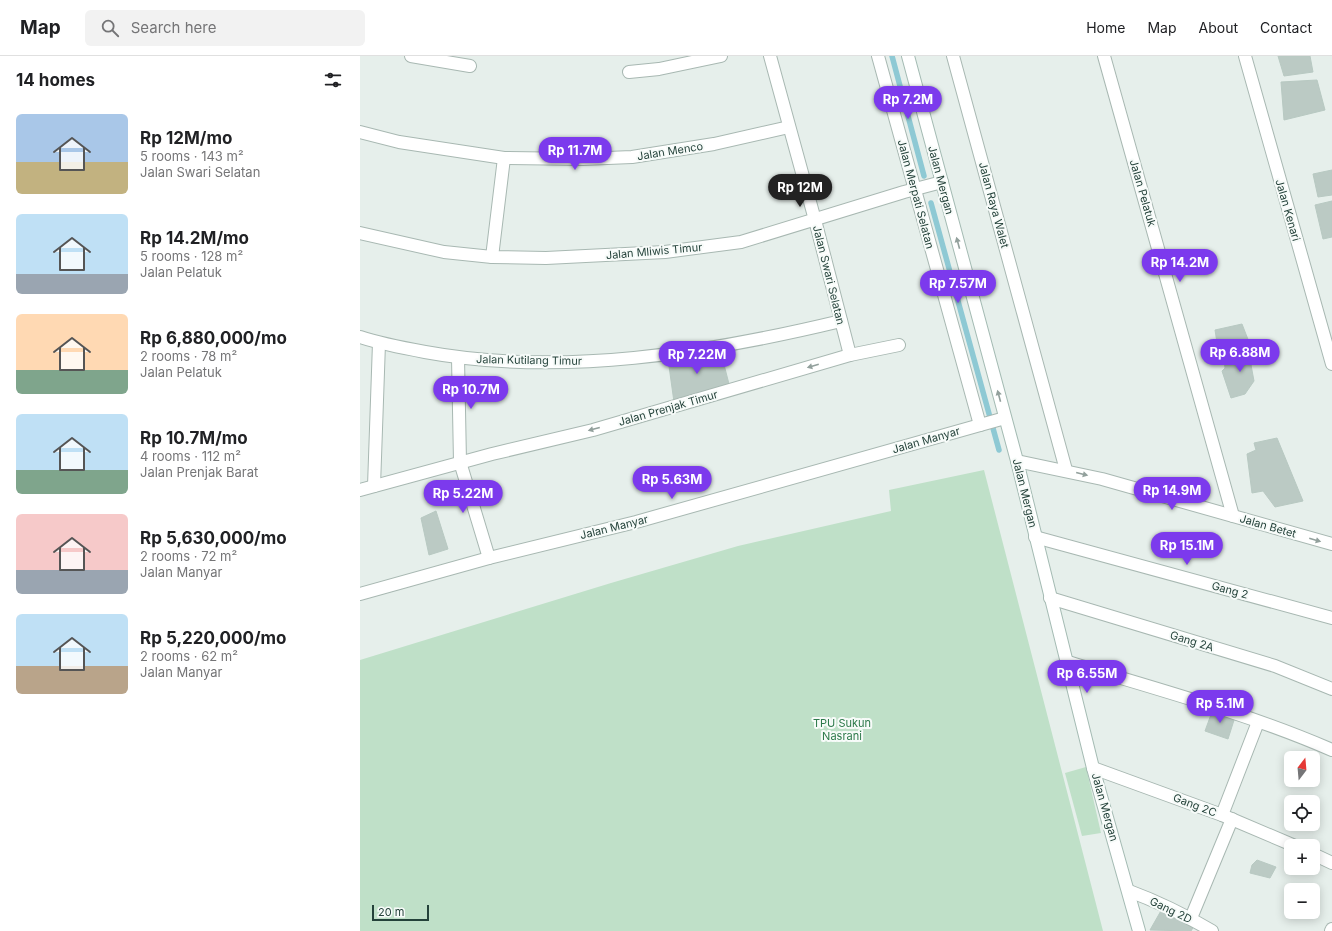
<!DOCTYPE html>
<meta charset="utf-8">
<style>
:root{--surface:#fff;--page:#f2f2f2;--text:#202124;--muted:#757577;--line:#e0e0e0;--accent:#7c3aed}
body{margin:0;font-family:Inter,sans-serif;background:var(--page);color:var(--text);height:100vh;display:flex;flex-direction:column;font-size:15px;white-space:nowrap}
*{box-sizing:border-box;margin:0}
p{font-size:13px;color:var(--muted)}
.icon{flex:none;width:22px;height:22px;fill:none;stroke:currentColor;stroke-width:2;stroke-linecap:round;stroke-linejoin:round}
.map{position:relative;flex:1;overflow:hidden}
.details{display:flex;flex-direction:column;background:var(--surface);width:360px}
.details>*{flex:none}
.needle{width:26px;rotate:16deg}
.buttons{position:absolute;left:924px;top:695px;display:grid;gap:8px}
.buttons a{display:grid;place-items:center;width:36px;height:36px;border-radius:6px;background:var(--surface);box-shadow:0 2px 10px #0003;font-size:20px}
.scale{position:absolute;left:12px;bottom:10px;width:57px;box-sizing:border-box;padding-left:4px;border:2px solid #24423a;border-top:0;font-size:11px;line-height:14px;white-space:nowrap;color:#24423a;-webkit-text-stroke:3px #f7fbf9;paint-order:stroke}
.price{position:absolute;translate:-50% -34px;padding:0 9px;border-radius:14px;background:var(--accent);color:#fff;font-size:13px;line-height:26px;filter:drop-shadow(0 1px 2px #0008)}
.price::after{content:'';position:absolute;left:50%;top:24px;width:12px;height:9px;margin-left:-6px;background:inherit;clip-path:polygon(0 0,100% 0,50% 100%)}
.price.on{background:#222;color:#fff}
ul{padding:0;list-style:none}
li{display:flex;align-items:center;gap:12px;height:100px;padding:0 16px}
li span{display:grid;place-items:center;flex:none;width:112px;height:80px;border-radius:6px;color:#555}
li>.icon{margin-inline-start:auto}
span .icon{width:48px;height:48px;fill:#fffc;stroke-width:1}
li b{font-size:17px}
h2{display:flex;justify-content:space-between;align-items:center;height:48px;padding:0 16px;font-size:17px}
header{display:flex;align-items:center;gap:24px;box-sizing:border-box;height:56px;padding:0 20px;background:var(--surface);border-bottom:1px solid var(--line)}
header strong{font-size:19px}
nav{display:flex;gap:22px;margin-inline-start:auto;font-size:14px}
.search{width:280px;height:36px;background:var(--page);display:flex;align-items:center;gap:10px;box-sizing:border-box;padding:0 14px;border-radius:6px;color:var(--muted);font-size:15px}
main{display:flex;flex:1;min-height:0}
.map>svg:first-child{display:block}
.green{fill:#bfe0c8}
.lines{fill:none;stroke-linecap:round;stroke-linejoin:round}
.stream{stroke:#8ec9d4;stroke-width:5.5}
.building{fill:#bbcac4;stroke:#b8c9c2}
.street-casing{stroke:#a8b8b2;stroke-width:14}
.secondary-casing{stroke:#a4bbb3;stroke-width:14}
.street{stroke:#fff;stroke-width:12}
.secondary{stroke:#fff;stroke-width:12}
.oneway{fill:#92a09c}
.labels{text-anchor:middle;stroke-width:4;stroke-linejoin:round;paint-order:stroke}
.street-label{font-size:11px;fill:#24423a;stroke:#f7fbf9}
.park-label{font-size:11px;fill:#2d7a4b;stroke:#f7fbf9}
</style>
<header>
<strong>Map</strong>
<div class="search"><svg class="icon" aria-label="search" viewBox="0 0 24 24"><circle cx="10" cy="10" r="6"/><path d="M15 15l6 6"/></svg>Search here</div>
<nav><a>Home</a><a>Map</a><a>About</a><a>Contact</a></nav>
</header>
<main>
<section class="details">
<h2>14 homes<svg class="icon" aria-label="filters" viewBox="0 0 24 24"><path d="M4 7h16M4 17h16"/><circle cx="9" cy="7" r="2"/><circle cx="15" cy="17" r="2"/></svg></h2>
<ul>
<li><span style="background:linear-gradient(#a9c7e8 60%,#c2b280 0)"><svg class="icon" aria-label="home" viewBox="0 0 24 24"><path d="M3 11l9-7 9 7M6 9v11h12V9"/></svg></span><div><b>Rp 12M/mo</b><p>5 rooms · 143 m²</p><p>Jalan Swari Selatan</p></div></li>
<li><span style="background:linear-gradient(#bfe0f5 75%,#9aa5b1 0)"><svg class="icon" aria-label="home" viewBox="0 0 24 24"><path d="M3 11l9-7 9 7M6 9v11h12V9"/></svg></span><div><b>Rp 14.2M/mo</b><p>5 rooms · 128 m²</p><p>Jalan Pelatuk</p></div></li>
<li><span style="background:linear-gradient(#ffd9b3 70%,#7fa58c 0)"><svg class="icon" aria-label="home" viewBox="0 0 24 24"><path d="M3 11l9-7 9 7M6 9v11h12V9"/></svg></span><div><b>Rp 6,880,000/mo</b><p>2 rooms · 78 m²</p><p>Jalan Pelatuk</p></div></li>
<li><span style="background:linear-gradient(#bfe0f5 70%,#7fa58c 0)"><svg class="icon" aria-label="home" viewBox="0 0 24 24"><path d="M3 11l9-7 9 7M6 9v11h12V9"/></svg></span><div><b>Rp 10.7M/mo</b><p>4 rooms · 112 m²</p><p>Jalan Prenjak Barat</p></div></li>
<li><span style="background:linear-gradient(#f6c9c9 70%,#9aa5b1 0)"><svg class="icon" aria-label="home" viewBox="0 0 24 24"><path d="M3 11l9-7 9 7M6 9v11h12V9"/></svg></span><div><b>Rp 5,630,000/mo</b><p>2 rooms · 72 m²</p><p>Jalan Manyar</p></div></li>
<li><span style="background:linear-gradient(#bfe0f5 65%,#b9a48a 0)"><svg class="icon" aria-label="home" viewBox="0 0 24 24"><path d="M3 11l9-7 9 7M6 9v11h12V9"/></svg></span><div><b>Rp 5,220,000/mo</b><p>2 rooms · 62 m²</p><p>Jalan Manyar</p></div></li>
</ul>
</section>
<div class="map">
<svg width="972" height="875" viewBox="0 0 972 875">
<rect width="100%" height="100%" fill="#e6efeb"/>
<!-- green -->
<g class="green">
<polygon points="624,414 743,875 0,875 0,604 251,527 378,490 531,455 529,434"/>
<polygon points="726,711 741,777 722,780 705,717"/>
</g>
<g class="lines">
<!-- stream -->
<g class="stream">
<polyline points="532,0 564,120"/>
<polyline points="571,147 639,394"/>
</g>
</g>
<!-- building -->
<g class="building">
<polygon points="918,0 950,0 953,16 924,20"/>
<polygon points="957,24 965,54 924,64 921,26"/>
<polygon points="972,114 972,139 958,141 953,118"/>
<polygon points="972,145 972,181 963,183 955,149"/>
<polygon points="882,268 889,286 858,293 855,274"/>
<polygon points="901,294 900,305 891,309 894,325 885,338 871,342 862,315 865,312 864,302"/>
<polygon points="361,297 369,328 314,346 308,303"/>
<polygon points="917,382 943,445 915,451 903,435 892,437 887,398 896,394 894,387"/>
<polygon points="76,455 88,493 69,499 61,462"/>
<polygon points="853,653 875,661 868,683 845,675"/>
<polygon points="897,804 916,811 910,822 890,817 892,809"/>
<polygon points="802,853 834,870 831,875 790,874"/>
</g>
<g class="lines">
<defs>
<g id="street">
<polyline points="51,0 110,10"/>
<polyline points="410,0 455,164 490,299"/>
<polyline points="518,0 620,369"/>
<polyline points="593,0 706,414"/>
<polyline points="744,0 873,460"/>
<polyline points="885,0 972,308"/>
<polyline points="269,16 299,13 361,0"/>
<polyline points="0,76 39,86 144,102 223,103 272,101 354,88 429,71"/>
<polyline points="0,177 84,196 132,201 186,202 305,196 381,186 544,136 582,126"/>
<polyline points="132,201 144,102"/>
<path d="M0 281C21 288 43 292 65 296 201 321 348 297 481 265"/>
<polyline points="98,302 100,406 129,502"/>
<polyline points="657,405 742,423 972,488"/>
<polyline points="14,430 19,287"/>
<polyline points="0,434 132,398 233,374 490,299 539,289"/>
<polyline points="675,481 972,562"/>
<polyline points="0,538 129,502 276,466 645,362"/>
<polyline points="690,542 915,610 972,633"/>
<path d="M708 606C796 633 887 657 972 694"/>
<polyline points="733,712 862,759 935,790"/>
<polyline points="862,759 898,666"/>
<polyline points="953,798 972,807"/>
<path d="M769 835C799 846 825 859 852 875"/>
<polyline points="831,862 872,763"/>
<polyline points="971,875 972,873"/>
</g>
<polyline id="secondary" points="548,0 657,405 733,712 779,875"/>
</defs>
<!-- street casing -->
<use href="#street" class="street-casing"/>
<!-- secondary casing -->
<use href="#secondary" class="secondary-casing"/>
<!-- street -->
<use href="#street" class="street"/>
<!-- secondary -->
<use href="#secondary" class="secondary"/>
</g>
<!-- one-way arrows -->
<defs><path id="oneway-solid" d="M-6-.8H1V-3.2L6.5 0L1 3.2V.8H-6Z"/></defs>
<g class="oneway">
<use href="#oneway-solid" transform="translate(598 187) rotate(-105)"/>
<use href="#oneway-solid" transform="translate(453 310) rotate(164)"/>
<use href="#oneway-solid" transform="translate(639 340) rotate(-105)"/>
<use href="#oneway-solid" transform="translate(234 373) rotate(165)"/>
<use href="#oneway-solid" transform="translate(722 418) rotate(14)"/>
<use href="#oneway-solid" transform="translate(955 484) rotate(16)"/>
</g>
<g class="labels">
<!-- street labels -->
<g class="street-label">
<text transform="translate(310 95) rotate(-9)" y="4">Jalan Menco</text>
<text transform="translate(581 124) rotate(75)" y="4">Jalan Mergan</text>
<text transform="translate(783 137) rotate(74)" y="4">Jalan Pelatuk</text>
<text transform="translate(556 138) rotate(75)" y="4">Jalan Merpati Selatan</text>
<text transform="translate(634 149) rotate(75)" y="4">Jalan Raya Walet</text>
<text transform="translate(928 154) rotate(74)" y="4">Jalan Kenari</text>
<text transform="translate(294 195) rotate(-5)" y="4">Jalan Mliwis Timur</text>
<text transform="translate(469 219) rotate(76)" y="4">Jalan Swari Selatan</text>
<text transform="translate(169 304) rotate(1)" y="4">Jalan Kutilang Timur</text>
<text transform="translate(308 352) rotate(-16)" y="4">Jalan Prenjak Timur</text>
<text transform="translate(566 384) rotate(-16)" y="4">Jalan Manyar</text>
<text transform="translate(665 437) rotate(76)" y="4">Jalan Mergan</text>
<text transform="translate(908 470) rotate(16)" y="4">Jalan Betet</text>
<text transform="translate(254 471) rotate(-14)" y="4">Jalan Manyar</text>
<text transform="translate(870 534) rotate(15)" y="4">Gang 2</text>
<text transform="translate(832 585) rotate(17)" y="4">Gang 2A</text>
<text transform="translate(835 749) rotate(21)" y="4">Gang 2C</text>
<text transform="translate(745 751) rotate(74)" y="4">Jalan Mergan</text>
<text transform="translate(811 854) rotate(26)" y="4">Gang 2D</text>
</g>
<!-- park labels -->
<g class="park-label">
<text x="482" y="671">TPU Sukun<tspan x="482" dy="13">Nasrani</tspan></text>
</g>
</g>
</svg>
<div class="buttons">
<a><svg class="needle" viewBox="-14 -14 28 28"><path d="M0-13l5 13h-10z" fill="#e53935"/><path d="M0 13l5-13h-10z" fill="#757577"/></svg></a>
<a><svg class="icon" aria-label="locate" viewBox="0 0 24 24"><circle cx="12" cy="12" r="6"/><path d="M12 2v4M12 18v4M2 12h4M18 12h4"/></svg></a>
<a>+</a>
<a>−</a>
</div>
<div class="scale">20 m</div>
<b class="price" style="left:548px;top:64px">Rp 7.2M</b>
<b class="price" style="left:215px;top:115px">Rp 11.7M</b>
<b class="price on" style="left:440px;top:152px">Rp 12M</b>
<b class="price" style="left:820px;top:227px">Rp 14.2M</b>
<b class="price" style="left:598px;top:248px">Rp 7.57M</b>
<b class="price" style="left:880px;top:317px">Rp 6.88M</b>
<b class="price" style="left:337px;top:319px">Rp 7.22M</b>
<b class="price" style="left:111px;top:354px">Rp 10.7M</b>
<b class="price" style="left:312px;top:444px">Rp 5.63M</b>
<b class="price" style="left:812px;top:455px">Rp 14.9M</b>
<b class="price" style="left:103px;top:458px">Rp 5.22M</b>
<b class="price" style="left:827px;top:510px">Rp 15.1M</b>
<b class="price" style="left:727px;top:638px">Rp 6.55M</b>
<b class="price" style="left:860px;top:668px">Rp 5.1M</b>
</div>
</main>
